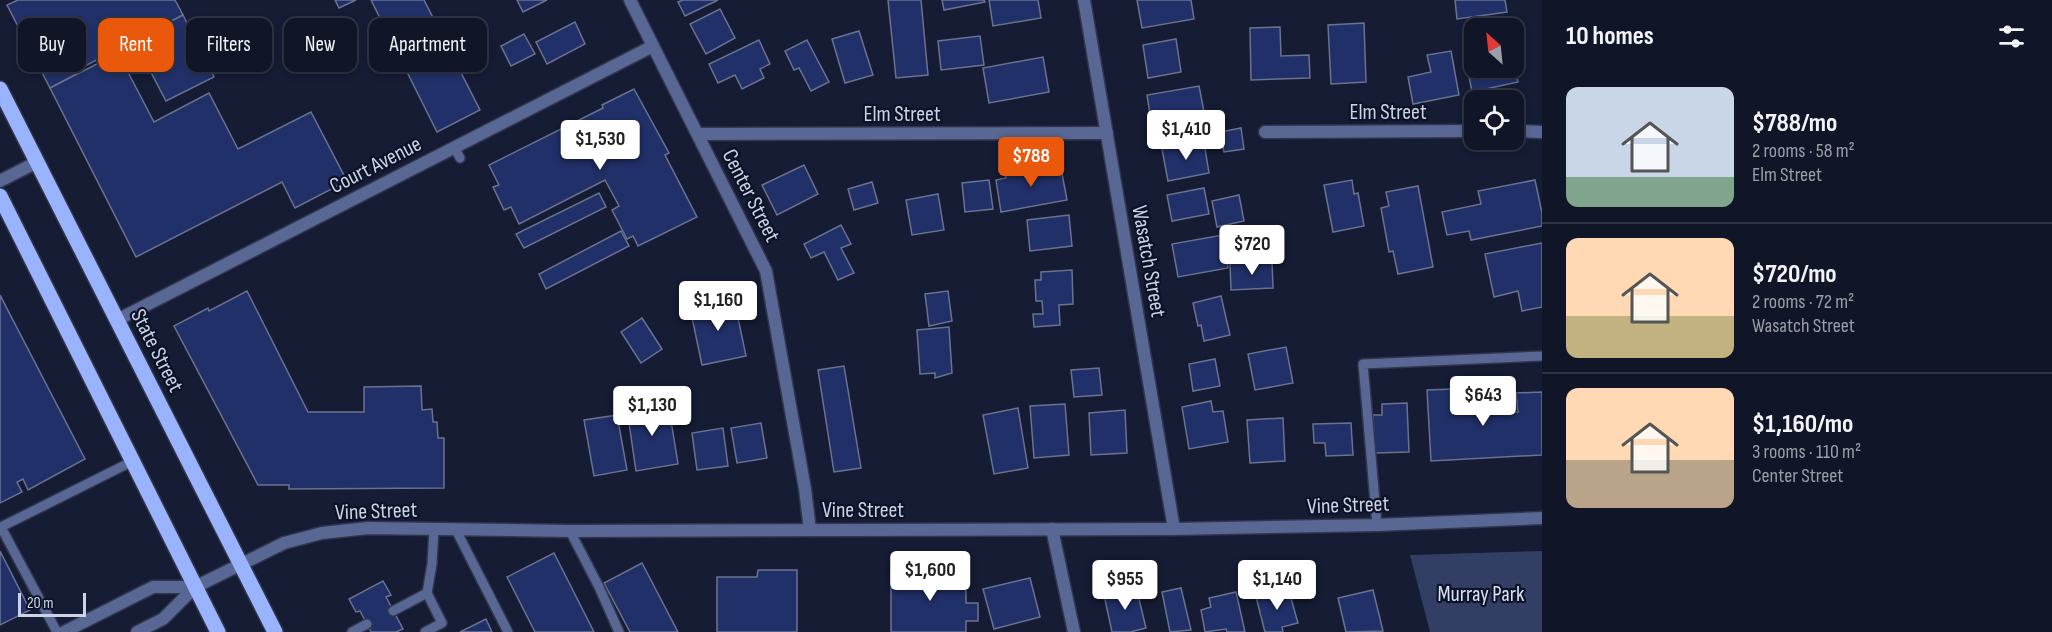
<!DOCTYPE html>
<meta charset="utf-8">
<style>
:root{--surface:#101527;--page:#191e2f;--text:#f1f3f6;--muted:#9c9fa7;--line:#303444;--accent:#ea580c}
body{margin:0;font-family:"Sofia Sans Condensed",sans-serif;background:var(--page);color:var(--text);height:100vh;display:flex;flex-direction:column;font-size:22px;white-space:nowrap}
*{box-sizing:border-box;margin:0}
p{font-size:20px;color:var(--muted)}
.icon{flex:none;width:33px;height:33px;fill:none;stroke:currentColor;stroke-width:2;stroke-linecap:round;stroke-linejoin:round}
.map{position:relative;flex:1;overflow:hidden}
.sheet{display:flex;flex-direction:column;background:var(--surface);width:510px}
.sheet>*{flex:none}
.top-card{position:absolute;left:18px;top:18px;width:570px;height:54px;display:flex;gap:12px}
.needle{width:39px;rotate:333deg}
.buttons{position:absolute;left:1464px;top:18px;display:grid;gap:12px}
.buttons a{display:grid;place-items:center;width:60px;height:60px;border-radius:12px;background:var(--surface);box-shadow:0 3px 9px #0003,0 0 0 2px var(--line);font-size:30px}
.scale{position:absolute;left:18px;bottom:15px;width:68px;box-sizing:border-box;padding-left:6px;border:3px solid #cdd3e4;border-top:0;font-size:16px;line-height:21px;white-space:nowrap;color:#cdd3e4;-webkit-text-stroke:4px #0c1329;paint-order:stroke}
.price{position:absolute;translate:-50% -51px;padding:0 14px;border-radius:6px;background:#fff;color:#222;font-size:20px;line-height:39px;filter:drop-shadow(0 2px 3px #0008)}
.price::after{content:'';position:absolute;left:50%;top:36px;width:18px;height:14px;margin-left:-9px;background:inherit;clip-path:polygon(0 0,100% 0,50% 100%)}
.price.on{background:var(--accent);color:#fff}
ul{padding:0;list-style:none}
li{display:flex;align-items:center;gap:18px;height:150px;padding:0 24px}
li+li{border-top:2px solid var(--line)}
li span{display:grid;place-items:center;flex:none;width:168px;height:120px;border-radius:12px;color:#555}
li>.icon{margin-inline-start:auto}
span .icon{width:72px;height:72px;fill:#fffc;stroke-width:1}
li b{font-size:26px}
h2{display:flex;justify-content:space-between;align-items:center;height:72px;padding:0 24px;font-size:26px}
.chip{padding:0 21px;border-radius:12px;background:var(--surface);box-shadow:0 3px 9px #0003,0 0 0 2px var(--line);font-size:21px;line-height:54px}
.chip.on{background:var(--accent);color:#fff}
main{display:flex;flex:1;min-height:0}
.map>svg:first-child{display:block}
.green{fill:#323e64}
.building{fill:#213069;stroke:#697390;stroke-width:1.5}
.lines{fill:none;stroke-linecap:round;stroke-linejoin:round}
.service-casing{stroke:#2f364d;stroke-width:12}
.minor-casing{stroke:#2f364d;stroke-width:15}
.tertiary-casing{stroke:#2f364d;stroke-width:15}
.primary-casing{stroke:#2f364d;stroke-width:18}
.service{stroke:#586793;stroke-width:9}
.minor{stroke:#586793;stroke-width:12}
.tertiary{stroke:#586793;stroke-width:12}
.primary{stroke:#9ab3fd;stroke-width:15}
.labels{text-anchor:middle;stroke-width:4.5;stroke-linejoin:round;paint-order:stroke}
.street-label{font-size:22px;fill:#cdd3e4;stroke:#0c1329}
.park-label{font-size:22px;fill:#dbe2f5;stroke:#0c1329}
</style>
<main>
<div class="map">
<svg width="1542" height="632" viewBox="0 0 1542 632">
<rect width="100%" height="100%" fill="#151c34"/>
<!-- green -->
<polygon class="green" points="1542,551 1542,632 1430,632 1410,555"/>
<!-- building -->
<g class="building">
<polygon points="18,0 175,0 183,15 81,68 82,71 50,88 7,5"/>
<polygon points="335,0 356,0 339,8"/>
<polygon points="371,0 424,0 480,110 437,132"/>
<polygon points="517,0 547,0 523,12"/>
<polygon points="683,0 718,0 685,16 678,2"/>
<polygon points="888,0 921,0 928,75 896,78"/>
<polygon points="942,0 984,0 985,2 944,10"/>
<polygon points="989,0 1038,0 1041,18 993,26"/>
<polygon points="1137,0 1191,0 1194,19 1142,28"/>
<polygon points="1455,0 1505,0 1507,12 1457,19"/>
<polygon points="720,9 735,38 706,54 690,24"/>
<polygon points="183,15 214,77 166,101 134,40"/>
<polygon points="575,22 585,44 547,64 536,42"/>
<polygon points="1364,23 1366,82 1331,84 1328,25"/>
<polygon points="1280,27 1281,56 1309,55 1310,78 1251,80 1250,28"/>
<polygon points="859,31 873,75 845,83 832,39"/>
<polygon points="524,34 535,54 511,66 501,46"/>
<polygon points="1519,34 1525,67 1515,69 1518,82 1472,92 1463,45 1474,43 1474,68 1514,68 1514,35"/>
<polygon points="980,36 984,65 941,70 938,41"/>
<polygon points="1176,39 1181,72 1148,78 1143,45"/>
<polygon points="759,40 770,64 760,69 764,78 742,89 735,75 718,83 709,64"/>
<polygon points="807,40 829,82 811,91 799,68 794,70 785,51"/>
<polygon points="1451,51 1459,95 1413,104 1408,77 1431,72 1427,55"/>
<polygon points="118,53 154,122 209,93 238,149 311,112 347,181 295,208 282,182 136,257 50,88"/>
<polygon points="1043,57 1049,92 989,103 983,68"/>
<polygon points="1199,86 1205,117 1152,127 1147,95"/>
<polygon points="634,89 669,153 665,155 697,217 638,246 633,236 627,239 612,210 619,206 605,180 519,224 511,207 504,210 493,187 499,185 489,165 603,108 602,105"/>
<polygon points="1241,128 1244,149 1224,152 1220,132"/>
<polygon points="1204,142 1209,173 1168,181 1162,149"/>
<polygon points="1060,163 1067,200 1001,212 996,180 1006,178 1005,173"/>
<polygon points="804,165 818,194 777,215 762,185"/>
<polygon points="989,180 993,209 965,212 962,183"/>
<polygon points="1352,180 1354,194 1358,193 1364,226 1333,232 1324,185"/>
<polygon points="1535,180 1542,213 1542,226 1471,240 1469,231 1447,235 1442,212 1481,204 1478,191"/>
<polygon points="872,182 878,203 854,210 848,189"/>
<polygon points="1418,186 1433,267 1398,274 1393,251 1389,252 1381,208 1389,206 1386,192"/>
<polygon points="1204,188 1209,214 1172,221 1167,195"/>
<polygon points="599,193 606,207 524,248 516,234"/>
<polygon points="938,194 944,230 912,235 906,200"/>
<polygon points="1239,195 1244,221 1217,227 1212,201"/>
<polygon points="1069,215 1072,246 1030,251 1027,220"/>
<polygon points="841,225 851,244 841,248 854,273 838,280 824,252 811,258 804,244"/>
<polygon points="621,231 629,246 546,289 539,274"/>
<polygon points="1228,234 1232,256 1226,257 1228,268 1178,277 1172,244"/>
<polygon points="1542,243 1542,307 1522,311 1518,291 1494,297 1485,254"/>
<polygon points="1272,261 1273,288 1231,290 1230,263"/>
<polygon points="1072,270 1073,304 1059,305 1060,325 1034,327 1033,314 1043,314 1042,301 1036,301 1035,280 1041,280 1041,272"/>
<polygon points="247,291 308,412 364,412 364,387 421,386 422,410 432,409 433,422 437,422 438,438 444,438 444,488 289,489 289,485 258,485 174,326 208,308 209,311"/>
<polygon points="948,291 952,321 929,326 925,294"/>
<polygon points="0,295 85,459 28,490 23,479 17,482 22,492 0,503"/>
<polygon points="1221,296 1230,335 1204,341 1201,325 1198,326 1193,303"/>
<polygon points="734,299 746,356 702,365 690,308"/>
<polygon points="642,318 662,349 641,363 621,332"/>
<polygon points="949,327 952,373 935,378 935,373 920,374 917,330"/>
<polygon points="1286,347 1293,383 1255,390 1248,354"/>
<polygon points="1215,359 1220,386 1193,391 1189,364"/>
<polygon points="844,366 861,468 834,472 818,370"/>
<polygon points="1099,368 1102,395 1074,397 1071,370"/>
<polygon points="1453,389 1453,398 1497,396 1497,413 1518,412 1516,393 1542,392 1542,455 1431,461 1427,390"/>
<polygon points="1211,401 1213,412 1223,411 1228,442 1189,449 1182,407"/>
<polygon points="668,402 678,464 636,471 627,409"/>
<polygon points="1407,403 1409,452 1375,453 1373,415 1382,415 1382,404"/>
<polygon points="1065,404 1069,455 1034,458 1030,406"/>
<polygon points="1018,408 1028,468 994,474 983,415"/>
<polygon points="1125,410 1127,453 1091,455 1089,413"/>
<polygon points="617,415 627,470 594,476 584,420"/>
<polygon points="1283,418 1285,461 1250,463 1247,420"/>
<polygon points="761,423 767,458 737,463 731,428"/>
<polygon points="1351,423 1353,455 1326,456 1325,443 1314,443 1313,424"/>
<polygon points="723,428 728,466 697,470 692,433"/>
<polygon points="0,551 30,610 0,625"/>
<polygon points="554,553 594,632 535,632 507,577"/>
<polygon points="642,563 678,632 630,632 604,583"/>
<polygon points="758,570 797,570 797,632 717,632 717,577 757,577"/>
<polygon points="891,571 966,571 966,603 978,603 978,621 966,621 966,632 891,632"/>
<polygon points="1030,578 1040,617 994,629 983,589"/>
<polygon points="383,581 391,595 386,597 403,629 396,632 371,632 360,611 356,612 349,599"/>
<polygon points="1136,587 1146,628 1130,632 1112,632 1104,595"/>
<polygon points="1181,588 1191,630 1170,632 1162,592"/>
<polygon points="1288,588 1298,623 1282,627 1283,632 1265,632 1256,597"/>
<polygon points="1373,590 1383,631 1346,632 1338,598"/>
<polygon points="1236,592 1245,632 1227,632 1226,629 1205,632 1201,610 1211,607 1209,598"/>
<polygon points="486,619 492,632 460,632"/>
</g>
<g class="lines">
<defs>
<g id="service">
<polyline points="454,147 460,158"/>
<polyline points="1377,525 1363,364 1542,356"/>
<polyline points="456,530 508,632"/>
<polyline points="570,531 599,587 619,632"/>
<polyline points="393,611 427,593"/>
<polyline points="57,632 1,527 133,461"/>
<polyline points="352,632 367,624"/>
<polyline points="425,632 442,623 427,593 432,564 434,529"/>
</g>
<g id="minor">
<polyline points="630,0 766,271 805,489 810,530"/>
<polyline points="1084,0 1174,529"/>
<polyline points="1514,131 1542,132"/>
<polyline points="1265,132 1474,131"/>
<polyline points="698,134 1107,133"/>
<polyline points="0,181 37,162"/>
<polyline points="117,320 653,46"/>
<polyline points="1052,529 1074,632"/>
</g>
<g id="tertiary">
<polyline points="64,632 153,587 195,587"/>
<polyline points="137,632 163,619 195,587 284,543 322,533 368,528 570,531 1174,529 1377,525 1542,518"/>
</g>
<g id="primary">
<polyline points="0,89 275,632"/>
<polyline points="0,196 218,632"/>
</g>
</defs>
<!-- service casing -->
<use href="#service" class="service-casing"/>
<!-- minor casing -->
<use href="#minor" class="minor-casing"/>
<!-- tertiary casing -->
<use href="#tertiary" class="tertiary-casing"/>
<!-- primary casing -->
<use href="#primary" class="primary-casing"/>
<!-- service -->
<use href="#service" class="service"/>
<!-- minor -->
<use href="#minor" class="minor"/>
<!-- tertiary -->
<use href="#tertiary" class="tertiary"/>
<!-- primary -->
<use href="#primary" class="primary"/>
</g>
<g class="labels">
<!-- street labels -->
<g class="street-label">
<text x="1388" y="119">Elm Street</text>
<text x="902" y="121">Elm Street</text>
<text transform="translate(375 164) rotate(-27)" y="8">Court Avenue</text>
<text transform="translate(752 195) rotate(63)" y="8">Center Street</text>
<text transform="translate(1150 261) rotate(80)" y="8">Wasatch Street</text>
<text transform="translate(158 350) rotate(63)" y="8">State Street</text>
<text transform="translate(1348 504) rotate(-2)" y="8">Vine Street</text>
<text x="863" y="517">Vine Street</text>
<text transform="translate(376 510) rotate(-2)" y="8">Vine Street</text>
</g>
<!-- park labels -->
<g class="park-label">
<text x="1481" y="601">Murray Park</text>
</g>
</g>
</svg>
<div class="buttons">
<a><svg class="needle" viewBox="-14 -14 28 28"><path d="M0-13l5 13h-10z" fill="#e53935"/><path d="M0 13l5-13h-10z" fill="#9c9fa7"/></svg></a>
<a><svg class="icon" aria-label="locate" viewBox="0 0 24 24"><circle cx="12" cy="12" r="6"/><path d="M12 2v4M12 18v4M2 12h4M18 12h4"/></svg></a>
</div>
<div class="scale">20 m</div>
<b class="price" style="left:1186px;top:161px">$1,410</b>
<b class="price" style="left:600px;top:171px">$1,530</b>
<b class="price on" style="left:1031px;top:188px">$788</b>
<b class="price" style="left:1252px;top:276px">$720</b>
<b class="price" style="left:718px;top:332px">$1,160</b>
<b class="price" style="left:1483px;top:427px">$643</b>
<b class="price" style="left:652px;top:437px">$1,130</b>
<b class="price" style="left:930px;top:602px">$1,600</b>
<b class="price" style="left:1125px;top:611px">$955</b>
<b class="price" style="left:1277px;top:611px">$1,140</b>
<div class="top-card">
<a class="chip">Buy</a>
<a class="chip on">Rent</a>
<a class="chip">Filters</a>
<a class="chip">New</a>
<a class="chip">Apartment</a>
</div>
</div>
<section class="sheet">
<h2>10 homes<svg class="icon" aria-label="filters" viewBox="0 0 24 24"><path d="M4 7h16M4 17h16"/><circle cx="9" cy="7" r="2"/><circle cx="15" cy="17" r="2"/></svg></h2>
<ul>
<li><span style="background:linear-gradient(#c9d6e8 75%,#7fa58c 0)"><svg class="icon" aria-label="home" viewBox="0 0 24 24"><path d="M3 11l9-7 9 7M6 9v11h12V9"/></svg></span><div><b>$788/mo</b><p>2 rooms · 58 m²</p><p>Elm Street</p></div></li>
<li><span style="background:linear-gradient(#ffd9b3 65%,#c2b280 0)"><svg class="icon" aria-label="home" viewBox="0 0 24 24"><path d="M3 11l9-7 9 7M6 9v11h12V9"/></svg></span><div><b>$720/mo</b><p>2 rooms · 72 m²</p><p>Wasatch Street</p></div></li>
<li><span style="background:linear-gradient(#ffd9b3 60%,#b9a48a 0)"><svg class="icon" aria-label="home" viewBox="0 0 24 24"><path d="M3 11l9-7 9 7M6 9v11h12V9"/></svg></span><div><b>$1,160/mo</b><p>3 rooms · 110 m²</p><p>Center Street</p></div></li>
</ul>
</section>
</main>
